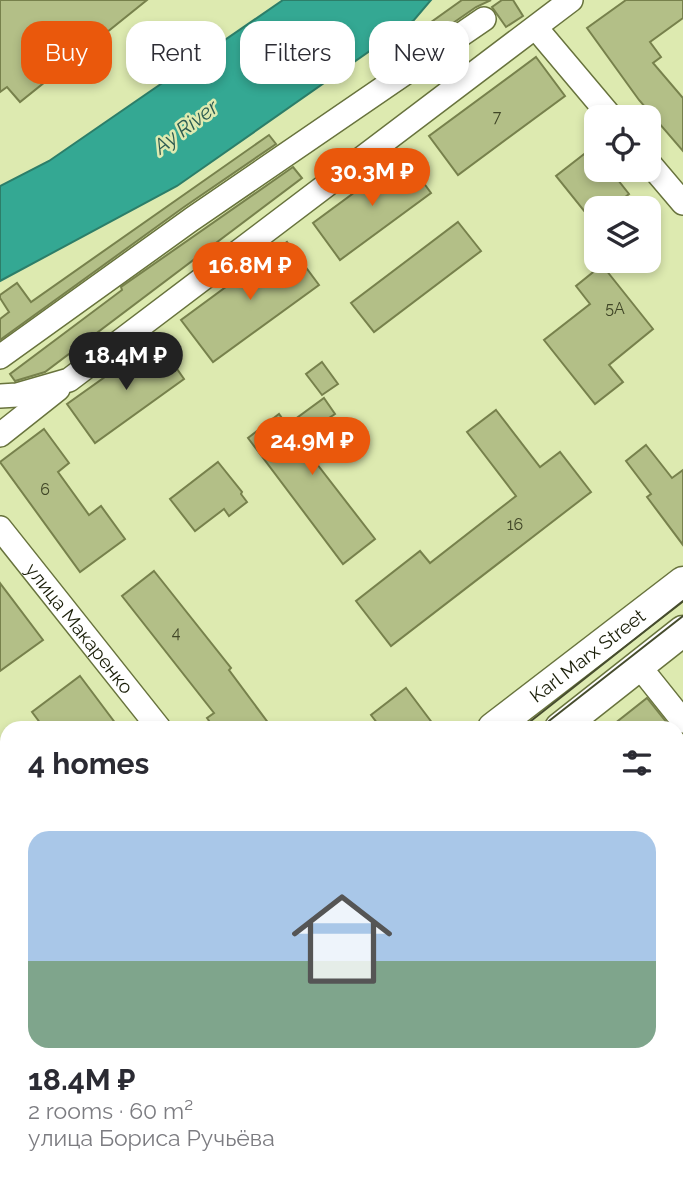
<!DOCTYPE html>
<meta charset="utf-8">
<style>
:root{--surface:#fff;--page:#f7f7f7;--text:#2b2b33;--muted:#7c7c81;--line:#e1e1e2;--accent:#ea580c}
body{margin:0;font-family:Raleway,sans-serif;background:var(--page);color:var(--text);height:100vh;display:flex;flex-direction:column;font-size:26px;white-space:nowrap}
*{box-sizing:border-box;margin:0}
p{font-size:23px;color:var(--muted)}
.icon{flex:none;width:38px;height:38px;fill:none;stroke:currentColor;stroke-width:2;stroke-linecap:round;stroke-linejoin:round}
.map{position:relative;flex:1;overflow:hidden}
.side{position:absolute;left:0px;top:721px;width:684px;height:469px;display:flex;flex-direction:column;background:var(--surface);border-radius:21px 21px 0 0;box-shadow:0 4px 10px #0003}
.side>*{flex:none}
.banner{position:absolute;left:21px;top:21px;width:642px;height:63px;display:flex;gap:14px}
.controls{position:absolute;left:584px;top:105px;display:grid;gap:14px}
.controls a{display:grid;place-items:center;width:77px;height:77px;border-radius:14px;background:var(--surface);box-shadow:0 4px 10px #0003;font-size:35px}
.price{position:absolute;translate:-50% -60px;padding:0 16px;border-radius:24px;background:var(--accent);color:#fff;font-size:23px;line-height:46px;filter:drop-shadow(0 2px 4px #0008)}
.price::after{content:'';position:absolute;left:50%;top:42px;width:21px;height:16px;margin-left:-10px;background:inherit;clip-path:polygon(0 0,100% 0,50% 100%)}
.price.selected{background:#222;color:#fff}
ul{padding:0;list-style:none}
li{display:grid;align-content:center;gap:14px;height:371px;padding:0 28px}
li+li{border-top:2px solid var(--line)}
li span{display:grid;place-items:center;height:217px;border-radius:21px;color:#555}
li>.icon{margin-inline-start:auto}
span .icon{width:126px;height:126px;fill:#fffc;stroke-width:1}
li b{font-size:30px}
h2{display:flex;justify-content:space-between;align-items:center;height:84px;padding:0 28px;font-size:30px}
.tag{padding:0 24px;border-radius:21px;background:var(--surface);box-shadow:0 4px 10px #0003;font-size:24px;line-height:63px}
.tag.selected{background:var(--accent);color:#fff}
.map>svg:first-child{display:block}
.water{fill:#34a893;stroke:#2c7e69;stroke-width:2}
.building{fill:#b3bf87;stroke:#77814c;stroke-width:2}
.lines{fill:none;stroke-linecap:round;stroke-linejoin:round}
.minor-casing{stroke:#68733d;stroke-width:26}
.major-casing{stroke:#68733d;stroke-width:33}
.minor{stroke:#fff;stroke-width:23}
.major{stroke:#fff;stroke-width:30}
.tram{stroke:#464c2e;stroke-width:2}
.labels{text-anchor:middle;stroke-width:5;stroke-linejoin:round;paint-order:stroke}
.number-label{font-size:16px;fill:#404627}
.street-label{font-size:19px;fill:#191d07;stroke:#ddeab0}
.water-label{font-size:21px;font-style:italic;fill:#2d5c52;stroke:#ddeab0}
</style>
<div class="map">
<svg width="683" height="1190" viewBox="0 0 683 1190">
<rect width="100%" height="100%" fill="#ddeab0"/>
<!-- water -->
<polygon class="water" points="283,0 431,0 414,20 177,186 0,281 0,186 49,161"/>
<!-- building -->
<g class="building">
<polygon points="0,0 147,0 20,102 7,87 0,92"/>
<polygon points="462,0 491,0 476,7 378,75 371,65"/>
<polygon points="502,0 513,0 523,16 506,27 492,7"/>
<polygon points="626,0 683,0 683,18 650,42 661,57 653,63 683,98 683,151 639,100 587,28"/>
<polygon points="536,57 565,96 458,175 429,136"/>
<polygon points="269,135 276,144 184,207 0,340 0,319 9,312 0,298 0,295 17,283 31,302"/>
<polygon points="597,144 597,170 610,170 629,194 611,208 597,208 597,227 556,176"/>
<polygon points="404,156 431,193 340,260 313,223"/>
<polygon points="293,167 302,178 45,372 15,381 10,374 122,290 121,287"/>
<polygon points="458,222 481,251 374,332 351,303"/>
<polygon points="287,242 319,285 213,362 181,320"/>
<polygon points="602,265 653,329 609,365 623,382 595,404 544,340 590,304 576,286"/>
<polygon points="157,340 184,379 95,443 67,404"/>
<polygon points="322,362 338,384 322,395 306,374"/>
<polygon points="324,398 335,414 329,418 340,433 310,455 375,539 343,564 248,438 279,414 287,425"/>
<polygon points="496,410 540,467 560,452 591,492 391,646 356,601 420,551 430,563 516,496 467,432"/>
<polygon points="44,429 69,463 58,472 89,515 101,506 125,539 80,572 0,462"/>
<polygon points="646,445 672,478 683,470 683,545 647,497 651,494 626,461"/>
<polygon points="218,462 242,492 241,494 247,502 229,516 224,509 195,531 170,499"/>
<polygon points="154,571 231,668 229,670 272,728 214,728 207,718 214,713 122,596"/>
<polygon points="0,583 43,640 0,671"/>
<polygon points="80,676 119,728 44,728 32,712"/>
<polygon points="406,688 436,728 381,728 371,715"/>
<polygon points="647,698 671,728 609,728"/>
</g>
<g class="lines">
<defs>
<g id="minor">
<polyline points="536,28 611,117"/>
<polyline points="649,163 683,203"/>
<polyline points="0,357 192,219 484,19"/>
<polyline points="0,396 17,395 69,380 571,0"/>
<polyline points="0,435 58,389"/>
<path id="s1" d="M0 528 159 728"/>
<polyline points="639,666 683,721"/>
<polyline points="677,754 683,749"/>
<polyline points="677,958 683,953"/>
<polyline points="677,1174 683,1183"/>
<polyline points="61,1190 82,1186 86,1190"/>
<polyline points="146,1190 156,1183"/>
<polyline points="254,1190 270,1183"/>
</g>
<g id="major">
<path id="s2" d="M493 728 683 582"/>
<polyline points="560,728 683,631"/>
<polyline points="0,1053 7,1052"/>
<polyline points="0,1101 7,1100"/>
</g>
</defs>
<!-- minor casing -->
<use href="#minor" class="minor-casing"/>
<!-- major casing -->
<use href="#major" class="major-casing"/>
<!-- minor -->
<use href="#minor" class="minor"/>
<!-- major -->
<use href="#major" class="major"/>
<!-- tram -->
<g class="tram">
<polyline points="522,728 683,601"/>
<polyline points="540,728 683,616"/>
<polyline points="0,1083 7,1081"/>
</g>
</g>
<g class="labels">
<!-- number labels -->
<g class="number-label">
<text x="497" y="122">7</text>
<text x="615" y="314">5А</text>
<text x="45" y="495">6</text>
<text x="515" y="530">16</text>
<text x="176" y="638">4</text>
</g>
<!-- street labels -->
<g class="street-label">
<text dy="7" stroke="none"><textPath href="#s1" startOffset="128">улица Макаренко</textPath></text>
<text dy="7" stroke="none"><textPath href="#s2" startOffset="119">Karl Marx Street</textPath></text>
</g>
<!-- water labels -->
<g class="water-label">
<text transform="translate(186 127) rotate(-37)" y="7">Ay River</text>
</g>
</g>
</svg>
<div class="controls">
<a><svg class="icon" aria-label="locate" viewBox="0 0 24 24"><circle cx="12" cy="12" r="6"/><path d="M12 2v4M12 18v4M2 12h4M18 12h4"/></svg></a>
<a><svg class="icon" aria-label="layers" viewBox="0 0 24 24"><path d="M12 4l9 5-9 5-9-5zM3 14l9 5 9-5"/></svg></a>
</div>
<b class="price" style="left:372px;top:208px">30.3M ₽</b>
<b class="price" style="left:250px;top:302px">16.8M ₽</b>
<b class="price selected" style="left:126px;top:392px">18.4M ₽</b>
<b class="price" style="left:312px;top:477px">24.9M ₽</b>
<div class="banner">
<a class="tag selected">Buy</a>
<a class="tag">Rent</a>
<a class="tag">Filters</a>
<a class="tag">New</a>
</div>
<section class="side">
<h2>4 homes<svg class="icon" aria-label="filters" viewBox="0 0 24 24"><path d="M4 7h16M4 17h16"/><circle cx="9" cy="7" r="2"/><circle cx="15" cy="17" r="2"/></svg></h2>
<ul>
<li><span style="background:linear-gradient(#a9c7e8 60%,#7fa58c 0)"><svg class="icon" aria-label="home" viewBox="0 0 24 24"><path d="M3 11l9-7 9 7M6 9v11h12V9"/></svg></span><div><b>18.4M ₽</b><p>2 rooms · 60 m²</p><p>улица Бориса Ручьёва</p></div></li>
</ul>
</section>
</div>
